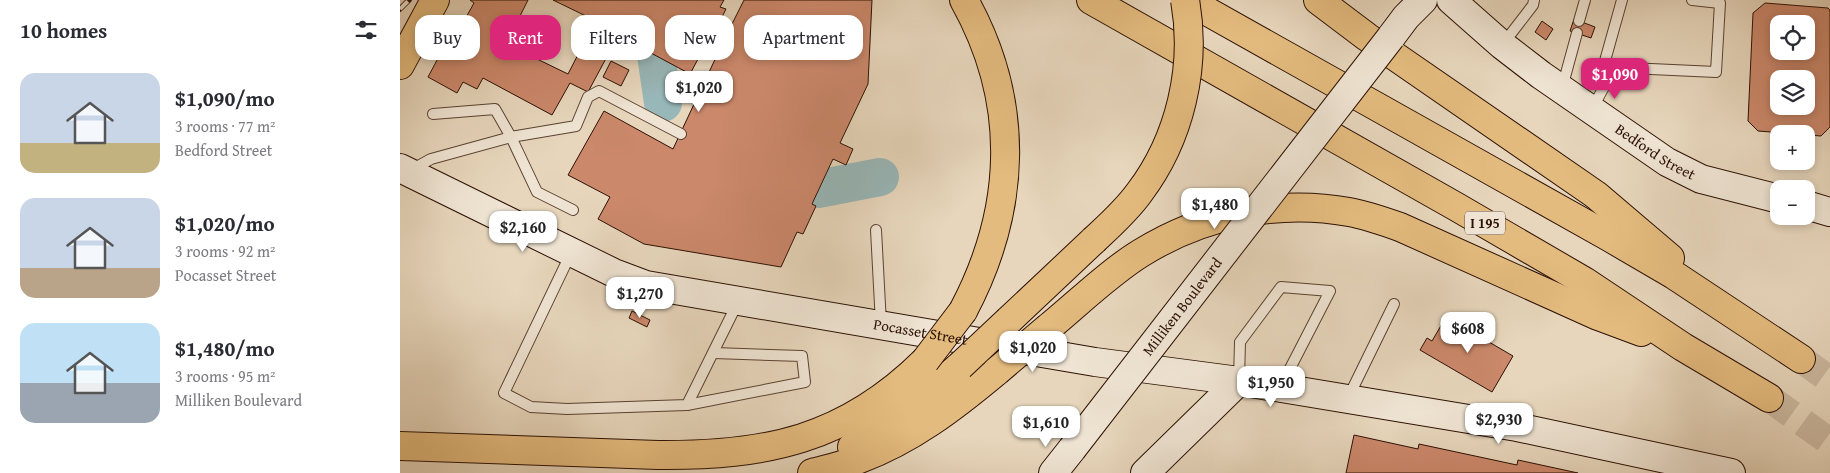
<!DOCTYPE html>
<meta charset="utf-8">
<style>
:root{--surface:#fff;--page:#f2f2f3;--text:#2b2b33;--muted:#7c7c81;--accent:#db2777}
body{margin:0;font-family:"Gentium Book Plus",serif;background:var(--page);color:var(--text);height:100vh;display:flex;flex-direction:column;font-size:19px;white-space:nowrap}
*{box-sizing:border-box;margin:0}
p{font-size:16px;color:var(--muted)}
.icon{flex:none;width:28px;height:28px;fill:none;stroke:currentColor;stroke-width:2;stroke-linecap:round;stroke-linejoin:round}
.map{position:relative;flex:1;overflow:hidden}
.side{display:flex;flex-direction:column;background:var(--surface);width:400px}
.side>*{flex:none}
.top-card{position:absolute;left:15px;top:15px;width:475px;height:45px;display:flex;gap:10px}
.buttons{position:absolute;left:1370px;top:15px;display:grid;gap:10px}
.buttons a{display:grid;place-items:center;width:45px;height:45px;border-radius:10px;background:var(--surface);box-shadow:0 2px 8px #0003;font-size:25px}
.price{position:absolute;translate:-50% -42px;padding:0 11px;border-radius:10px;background:#fff;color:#222;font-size:16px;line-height:32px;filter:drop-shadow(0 1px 2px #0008)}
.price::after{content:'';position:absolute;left:50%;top:30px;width:15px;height:11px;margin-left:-8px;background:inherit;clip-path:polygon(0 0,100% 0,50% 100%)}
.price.current{background:var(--accent);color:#fff}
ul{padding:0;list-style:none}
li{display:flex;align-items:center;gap:15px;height:125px;padding:0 20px}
li span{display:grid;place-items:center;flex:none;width:140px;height:100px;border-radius:15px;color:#555}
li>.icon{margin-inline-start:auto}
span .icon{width:60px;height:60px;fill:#fffc;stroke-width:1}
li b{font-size:21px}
h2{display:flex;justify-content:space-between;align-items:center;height:60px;padding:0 20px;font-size:21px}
.chip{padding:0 18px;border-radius:15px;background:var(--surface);box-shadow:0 2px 8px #0003;font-size:18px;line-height:45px}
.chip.current{background:var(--accent);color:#fff}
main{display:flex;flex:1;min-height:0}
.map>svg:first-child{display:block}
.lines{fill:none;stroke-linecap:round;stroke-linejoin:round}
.river{stroke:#98b7b8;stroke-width:38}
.building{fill:#cb886b;stroke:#2c1003;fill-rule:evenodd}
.highway-tunnel{stroke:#cbb8a0;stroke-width:28;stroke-dasharray:28 14;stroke-linecap:butt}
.lane-casing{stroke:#5b4231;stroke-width:12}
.secondary-casing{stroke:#2c1003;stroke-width:30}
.highway-casing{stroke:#2c1003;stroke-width:30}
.lane{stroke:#efe4d3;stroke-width:10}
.secondary{stroke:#efe4d3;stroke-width:28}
.highway{stroke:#e4bb7e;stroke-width:28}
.rail-casing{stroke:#2c1003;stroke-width:5.5}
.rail{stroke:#efe4d3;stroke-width:4;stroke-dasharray:11;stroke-linecap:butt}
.secondary-bridge-casing{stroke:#2c1003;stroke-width:30;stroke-linecap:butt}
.highway-bridge-casing{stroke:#2c1003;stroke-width:30;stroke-linecap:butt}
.secondary-bridge{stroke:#efe4d3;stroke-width:28}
.highway-bridge{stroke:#e4bb7e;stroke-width:28}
.labels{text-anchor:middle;stroke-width:5;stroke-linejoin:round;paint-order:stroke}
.shield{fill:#efe4d3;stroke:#665041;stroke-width:1}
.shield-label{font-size:14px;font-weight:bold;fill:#2c1003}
.street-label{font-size:15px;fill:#2c1003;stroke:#efe4d3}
</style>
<main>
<section class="side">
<h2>10 homes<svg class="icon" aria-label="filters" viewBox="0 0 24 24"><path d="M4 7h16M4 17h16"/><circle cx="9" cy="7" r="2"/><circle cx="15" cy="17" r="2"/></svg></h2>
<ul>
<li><span style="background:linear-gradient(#c9d6e8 70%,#c2b280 0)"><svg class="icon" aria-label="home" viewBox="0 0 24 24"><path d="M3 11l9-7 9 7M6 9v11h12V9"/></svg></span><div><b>$1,090/mo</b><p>3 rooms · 77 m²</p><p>Bedford Street</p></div></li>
<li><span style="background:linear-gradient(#c9d6e8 70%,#b9a48a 0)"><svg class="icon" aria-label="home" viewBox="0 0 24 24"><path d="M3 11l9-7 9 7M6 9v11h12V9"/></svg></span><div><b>$1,020/mo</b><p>3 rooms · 92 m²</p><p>Pocasset Street</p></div></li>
<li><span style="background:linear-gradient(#bfe0f5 60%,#9aa5b1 0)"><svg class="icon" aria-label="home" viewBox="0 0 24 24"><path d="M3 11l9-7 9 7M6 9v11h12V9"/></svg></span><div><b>$1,480/mo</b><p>3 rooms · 95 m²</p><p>Milliken Boulevard</p></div></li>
</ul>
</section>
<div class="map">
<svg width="1430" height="473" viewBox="0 0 1430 473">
<rect width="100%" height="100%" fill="#e7d6bc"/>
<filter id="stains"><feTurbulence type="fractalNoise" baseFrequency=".004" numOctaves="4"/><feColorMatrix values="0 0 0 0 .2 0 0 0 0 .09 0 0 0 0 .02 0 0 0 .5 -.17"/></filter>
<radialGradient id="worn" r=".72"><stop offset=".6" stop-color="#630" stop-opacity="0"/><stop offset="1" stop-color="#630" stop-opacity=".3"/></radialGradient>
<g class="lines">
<!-- river -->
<g class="river">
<polyline points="256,55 263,103"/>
<polyline points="418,189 480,177"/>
</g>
</g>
<!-- building -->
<g class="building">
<polygon points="70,0 128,0 106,44 168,74 185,41 194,46 199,35 185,28 190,18 153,0 324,0 320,7 326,9 316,29 327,34 344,0 472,0 468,84 440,143 453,149 446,165 433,159 412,204 416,206 403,234 397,232 381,267 244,244 198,219 210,197 168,175 204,111 273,149 318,53 305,46 290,74 225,39 216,54 210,51 188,92 170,83 152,115 83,78 77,89 63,82 57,93 28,77 59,19 64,21 74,3"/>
<path d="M1365 3 1428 8 1430 10V127L1421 136 1358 131 1348 121 1353 13ZM1379 24H1406V51H1379ZM1379 79H1406V106H1379Z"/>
<polygon points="1174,19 1195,27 1191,38 1170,31"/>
<polygon points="1142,21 1153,29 1146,40 1135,32"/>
<polygon points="211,61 229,70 221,86 203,77"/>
<polygon points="232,311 250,320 247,327 229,318"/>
<polygon points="1046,317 1113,356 1092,392 1020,350 1027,338 1032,341"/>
<polygon points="954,435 1018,449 1019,444 1117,465 1118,460 1178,473 946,473"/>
</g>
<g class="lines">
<!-- highway-tunnel -->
<g class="highway-tunnel">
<polyline points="1401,359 1430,380"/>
<polyline points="1369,398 1430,442"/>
</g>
<defs>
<g id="lane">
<polyline points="1179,21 1185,0"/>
<polyline points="1103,44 1133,5 1134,0"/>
<polyline points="1204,87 1203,68 1222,0"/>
<polyline points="1162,88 1177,33"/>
<polyline points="1192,109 1204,87 1229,68 1316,72 1320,3 1292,0"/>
<polyline points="33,114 95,109 111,137 137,192 173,210"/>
<polyline points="11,170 31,159 111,137 176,126 188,97 199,91 281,134"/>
<polyline points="476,230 481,324"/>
<polyline points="171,253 104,393 131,407 167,409 287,405 338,302"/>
<polyline points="839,380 840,342 881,287 930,291 881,386"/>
<polyline points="948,398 994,304"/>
<polyline points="287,405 405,382 402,356 314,353"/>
</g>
<g id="secondary">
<path id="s1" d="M1051 0 1102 45 1141 75 1267 162 1301 179 1379 199"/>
<polyline points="991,37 1006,17 1023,0"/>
<path id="s2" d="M0 168 214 273 246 285 695 362 839 381 1117 427 1331 473"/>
<polyline points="1406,205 1430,212"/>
<polyline points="653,473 672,449"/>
<polyline points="745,473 839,381"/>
</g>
<g id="highway">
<polyline points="691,0 1055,206 1184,281 1283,347 1369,398"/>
<polyline points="787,0 1209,237 1274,275 1401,359"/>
<polyline points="918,0 967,37 1196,195 1270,258"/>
<polyline points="0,65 35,0"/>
<path d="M563 311C617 209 621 102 564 0"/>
<polyline points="609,320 694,240"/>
<path d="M649 327C677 304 710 272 741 253 802 215 877 199 949 212 966 215 983 221 1000 227L1198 316 1241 332"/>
<path d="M0 446 258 455C366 456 445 440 525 361"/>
<path d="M452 447C491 423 526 396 560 366"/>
<path d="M412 473C427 469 442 466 457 460 510 441 554 407 597 371"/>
</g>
</defs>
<!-- lane casing -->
<use href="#lane" class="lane-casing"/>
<!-- secondary casing -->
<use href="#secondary" class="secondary-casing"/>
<!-- highway casing -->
<use href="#highway" class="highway-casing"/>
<!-- lane -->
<use href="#lane" class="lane"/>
<!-- secondary -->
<use href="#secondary" class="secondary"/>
<!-- highway -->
<use href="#highway" class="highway"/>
<defs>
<polyline id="rail" points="0,9 9,0"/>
</defs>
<!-- rail casing -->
<use href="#rail" class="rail-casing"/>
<!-- rail -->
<use href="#rail" class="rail"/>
<defs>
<g id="secondary-bridge">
<path id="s3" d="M672 449 991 37"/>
</g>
<g id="highway-bridge">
<path d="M694 240C710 225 726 211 739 193 780 139 797 67 785 0"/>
<polyline points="525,361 563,311"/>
<polyline points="560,366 609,320"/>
<polyline points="597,371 649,327"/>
</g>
</defs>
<!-- secondary-bridge casing -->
<use href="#secondary-bridge" class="secondary-bridge-casing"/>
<!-- highway-bridge casing -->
<use href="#highway-bridge" class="highway-bridge-casing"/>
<!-- secondary-bridge -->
<use href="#secondary-bridge" class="secondary-bridge"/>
<!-- highway-bridge -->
<use href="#highway-bridge" class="highway-bridge"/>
</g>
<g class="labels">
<!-- shield labels -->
<rect class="shield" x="1065" y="211.5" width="40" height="23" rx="4"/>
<g class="shield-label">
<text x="1085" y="228">I 195</text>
</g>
<!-- street labels -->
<g class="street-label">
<text dy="5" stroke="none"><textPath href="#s1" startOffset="255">Bedford Street</textPath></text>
<text dy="5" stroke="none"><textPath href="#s3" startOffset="180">Milliken Boulevard</textPath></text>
<text dy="5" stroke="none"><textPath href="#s2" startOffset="551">Pocasset Street</textPath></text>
</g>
</g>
<rect width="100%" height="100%" filter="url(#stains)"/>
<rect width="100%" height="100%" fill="url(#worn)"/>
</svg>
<div class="buttons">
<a><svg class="icon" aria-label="locate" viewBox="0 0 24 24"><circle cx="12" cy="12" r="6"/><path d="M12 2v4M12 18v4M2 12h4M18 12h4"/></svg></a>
<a><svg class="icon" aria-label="layers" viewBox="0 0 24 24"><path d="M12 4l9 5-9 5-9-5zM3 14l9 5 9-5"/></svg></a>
<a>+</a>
<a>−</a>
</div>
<b class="price current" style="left:1215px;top:100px">$1,090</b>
<b class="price" style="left:299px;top:113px">$1,020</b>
<b class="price" style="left:815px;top:230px">$1,480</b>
<b class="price" style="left:123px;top:253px">$2,160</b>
<b class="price" style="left:240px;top:319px">$1,270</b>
<b class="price" style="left:1068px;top:354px">$608</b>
<b class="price" style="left:633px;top:373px">$1,020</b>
<b class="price" style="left:871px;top:408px">$1,950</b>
<b class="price" style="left:1099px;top:445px">$2,930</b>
<b class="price" style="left:646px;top:448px">$1,610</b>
<div class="top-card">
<a class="chip">Buy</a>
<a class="chip current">Rent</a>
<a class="chip">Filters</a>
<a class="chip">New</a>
<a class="chip">Apartment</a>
</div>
</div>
</main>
